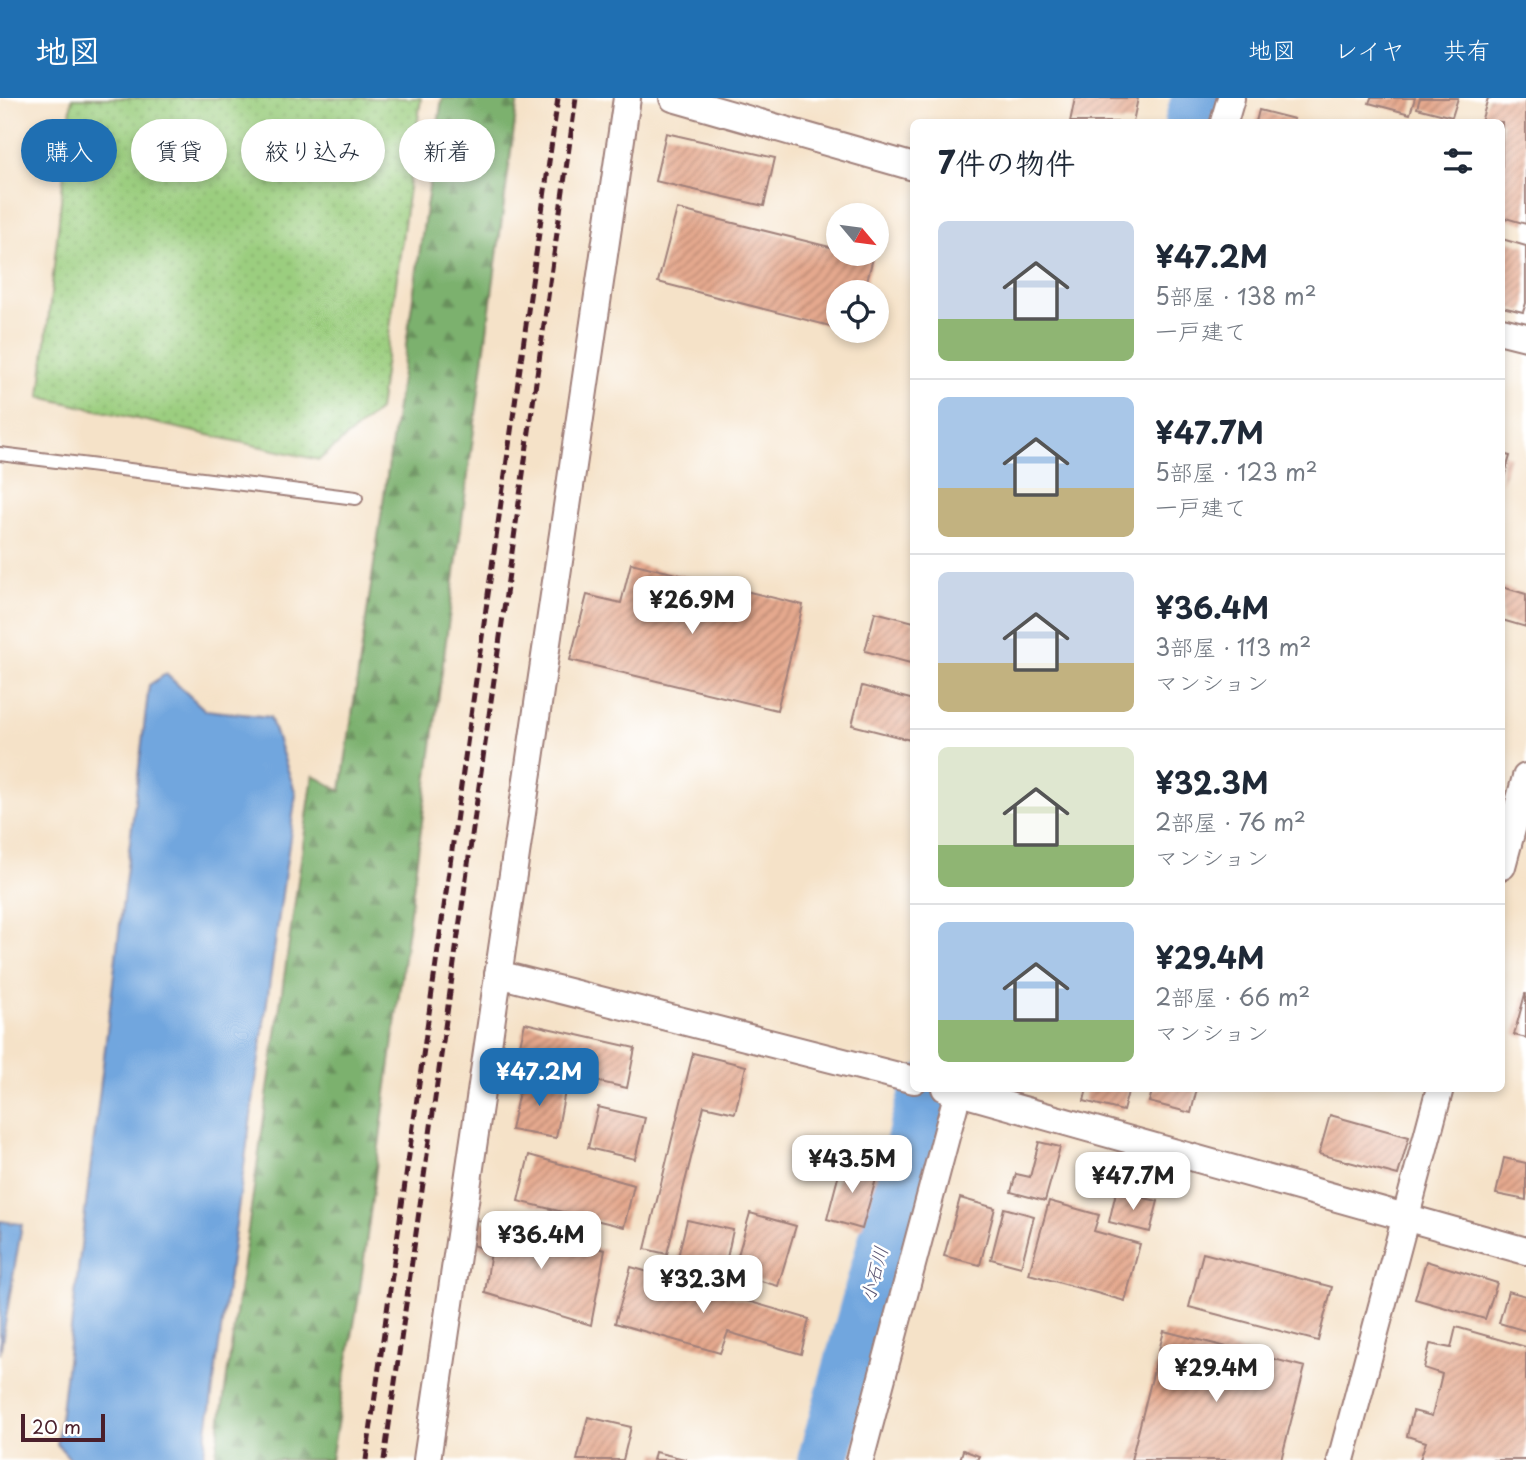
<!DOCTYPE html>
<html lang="ja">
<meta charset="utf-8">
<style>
:root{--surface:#fff;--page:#f2f2f3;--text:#1f2937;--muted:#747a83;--line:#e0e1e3;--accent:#1f6fb2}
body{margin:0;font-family:"Playpen Sans","Klee One",sans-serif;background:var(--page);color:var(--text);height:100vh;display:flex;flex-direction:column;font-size:26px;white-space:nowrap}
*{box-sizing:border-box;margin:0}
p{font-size:23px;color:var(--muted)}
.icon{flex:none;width:38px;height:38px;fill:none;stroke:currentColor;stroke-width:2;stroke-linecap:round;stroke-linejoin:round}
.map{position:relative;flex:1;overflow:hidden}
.panel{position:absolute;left:910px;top:21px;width:595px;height:973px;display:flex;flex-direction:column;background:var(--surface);border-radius:10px;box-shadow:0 4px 10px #0003}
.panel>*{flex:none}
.guide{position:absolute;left:21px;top:21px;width:665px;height:63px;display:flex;gap:14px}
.needle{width:46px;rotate:119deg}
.controls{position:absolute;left:826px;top:105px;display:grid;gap:14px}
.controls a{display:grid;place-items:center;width:63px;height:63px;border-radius:50%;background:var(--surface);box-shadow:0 4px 10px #0003;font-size:35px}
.scale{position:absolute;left:21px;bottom:18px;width:84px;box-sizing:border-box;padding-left:7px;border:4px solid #4a1f2b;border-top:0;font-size:19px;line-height:24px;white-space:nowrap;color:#4a1f2b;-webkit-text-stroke:5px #fff;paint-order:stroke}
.price{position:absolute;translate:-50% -60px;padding:0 16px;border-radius:14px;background:#fff;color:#222;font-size:23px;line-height:46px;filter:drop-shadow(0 2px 4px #0008)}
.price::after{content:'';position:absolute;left:50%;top:42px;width:21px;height:16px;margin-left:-10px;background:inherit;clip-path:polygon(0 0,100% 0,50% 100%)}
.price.selected{background:var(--accent);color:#fff}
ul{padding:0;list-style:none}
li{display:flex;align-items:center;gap:21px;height:175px;padding:0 28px}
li+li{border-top:2px solid var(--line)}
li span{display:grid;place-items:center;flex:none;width:196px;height:140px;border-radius:10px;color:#555}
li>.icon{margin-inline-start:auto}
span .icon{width:84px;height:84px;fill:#fffc;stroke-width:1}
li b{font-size:30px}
h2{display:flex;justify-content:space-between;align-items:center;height:84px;padding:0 28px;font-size:30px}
.pill{padding:0 24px;border-radius:32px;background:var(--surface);box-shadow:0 4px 10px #0003;font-size:24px;line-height:63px}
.pill.selected{background:var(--accent);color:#fff}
header{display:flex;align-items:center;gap:42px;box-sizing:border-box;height:98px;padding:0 35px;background:var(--accent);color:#fff}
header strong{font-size:33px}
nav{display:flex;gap:38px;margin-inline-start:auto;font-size:24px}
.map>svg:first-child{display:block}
.grass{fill:url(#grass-dots);stroke:#727655;stroke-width:2}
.forest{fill:url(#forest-firs);stroke:#63684c;stroke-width:2}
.water{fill:#71a6de;stroke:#5e6284;stroke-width:2}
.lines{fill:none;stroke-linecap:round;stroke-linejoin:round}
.river{stroke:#71a6de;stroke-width:51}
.building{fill:url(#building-hatch)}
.service-casing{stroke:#a0807a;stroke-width:16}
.minor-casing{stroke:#a0807a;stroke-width:30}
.service{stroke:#fff;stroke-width:12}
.minor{stroke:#fff;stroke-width:26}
.rail{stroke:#4a1f2b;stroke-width:5;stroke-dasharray:10 5;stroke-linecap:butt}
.labels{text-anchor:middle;stroke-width:5;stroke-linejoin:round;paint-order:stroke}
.water-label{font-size:19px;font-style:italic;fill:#5a5573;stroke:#fff}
</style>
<header>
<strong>地図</strong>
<nav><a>地図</a><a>レイヤ</a><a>共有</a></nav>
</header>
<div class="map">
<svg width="1526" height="1362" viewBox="0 0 1526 1362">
<defs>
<pattern id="grass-dots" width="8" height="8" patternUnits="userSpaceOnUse" patternTransform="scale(1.75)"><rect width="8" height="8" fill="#9bce7f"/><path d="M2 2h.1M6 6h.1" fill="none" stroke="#87b06e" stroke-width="1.8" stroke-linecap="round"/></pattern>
<pattern id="forest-firs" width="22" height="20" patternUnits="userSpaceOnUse" patternTransform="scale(1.75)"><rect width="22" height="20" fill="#7cb16e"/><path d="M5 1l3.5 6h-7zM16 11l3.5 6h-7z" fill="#688f5b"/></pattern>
<pattern id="building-hatch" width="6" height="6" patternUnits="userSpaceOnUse" patternTransform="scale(1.75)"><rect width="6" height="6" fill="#e5a98e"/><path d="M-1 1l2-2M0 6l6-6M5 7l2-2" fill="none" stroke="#bc8974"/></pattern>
</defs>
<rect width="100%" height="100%" fill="#fff"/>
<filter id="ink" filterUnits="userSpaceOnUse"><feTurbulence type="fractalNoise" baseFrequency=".0143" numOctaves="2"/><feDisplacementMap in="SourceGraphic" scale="14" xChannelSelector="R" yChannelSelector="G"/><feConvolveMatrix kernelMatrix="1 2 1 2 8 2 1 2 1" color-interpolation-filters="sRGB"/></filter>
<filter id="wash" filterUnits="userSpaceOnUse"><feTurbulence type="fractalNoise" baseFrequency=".00686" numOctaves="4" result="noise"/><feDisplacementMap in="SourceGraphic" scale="28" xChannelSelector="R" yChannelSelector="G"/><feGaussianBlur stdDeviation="1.57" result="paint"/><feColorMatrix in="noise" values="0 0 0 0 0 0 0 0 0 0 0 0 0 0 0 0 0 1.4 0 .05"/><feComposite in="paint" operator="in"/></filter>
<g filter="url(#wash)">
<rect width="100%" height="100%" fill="#f5e2c8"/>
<!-- grass -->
<polygon class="grass" points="72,0 421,0 379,312 319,362 40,299"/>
<!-- forest -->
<polygon class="forest" points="442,0 518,0 360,1191 331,1362 215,1362 313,677 341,693"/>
<!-- water -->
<g class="water">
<polygon points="166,576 205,612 270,619 296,696 203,1362 71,1362 57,1346 149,587"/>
<polygon points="0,1123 22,1126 0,1255"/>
</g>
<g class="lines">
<!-- river -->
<g class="river">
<polyline points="1190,24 1197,0"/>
<polyline points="823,1362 926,990"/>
</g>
</g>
<g id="blocks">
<!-- building -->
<g class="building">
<polygon points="1075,0 1138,0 1133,24 1070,24"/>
<polygon points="1371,0 1415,0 1410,16 1369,5"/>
<polygon points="1420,0 1458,0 1452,19 1417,10"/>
<polygon points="1488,0 1526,0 1526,126 1502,119 1502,24 1481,24"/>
<polygon points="1259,12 1294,21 1293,24 1256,24"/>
<polygon points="666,35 775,60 764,108 655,83"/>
<polygon points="677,111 838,151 838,156 856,156 873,160 864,194 838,194 838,230 658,184"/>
<polygon points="1502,141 1526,148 1526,205 1523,214 1502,209"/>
<polygon points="1502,356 1510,358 1502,386"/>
<polygon points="631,465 803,507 777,612 570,562 587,497 621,505"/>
<polygon points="1502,489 1526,496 1526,529 1502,522"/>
<polygon points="875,514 914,524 914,566 865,553"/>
<polygon points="862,588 914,602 914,643 852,627"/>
<polygon points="1525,896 1526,896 1526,940 1514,937"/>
<polygon points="525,925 635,950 627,990 516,965"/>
<polygon points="693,955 746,968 735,1015 704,1008 667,1156 645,1151"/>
<polygon points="522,979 566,988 556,1040 511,1032"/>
<polygon points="1087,990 1129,990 1123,1013 1084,1003"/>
<polygon points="1153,990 1197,990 1191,1015 1149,1004"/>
<polygon points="598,1009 645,1020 635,1061 588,1050"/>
<polygon points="1330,1017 1409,1039 1398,1077 1319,1056"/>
<polygon points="1039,1044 1060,1049 1045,1103 1011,1094 1016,1076 1030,1079"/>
<polygon points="529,1057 634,1087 624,1129 518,1103"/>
<polygon points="1504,1060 1526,1065 1526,1102 1496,1096"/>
<polygon points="1139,1063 1167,1070 1161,1094 1133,1087"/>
<polygon points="842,1064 878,1074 862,1131 827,1121"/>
<polygon points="1116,1094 1158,1103 1150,1134 1109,1124"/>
<polygon points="960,1100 995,1110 980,1167 944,1158"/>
<polygon points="1049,1103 1099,1117 1094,1133 1140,1146 1125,1203 1029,1176"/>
<polygon points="1004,1110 1034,1118 1021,1169 991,1161"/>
<polygon points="750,1115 796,1128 778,1188 733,1175"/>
<polygon points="477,1122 605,1152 591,1227 485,1195 491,1153 469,1146"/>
<polygon points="687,1122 733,1132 724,1174 677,1163"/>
<polygon points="1203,1155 1332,1189 1318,1243 1189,1209"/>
<polygon points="1426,1163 1497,1185 1485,1221 1415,1201"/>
<polygon points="631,1169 809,1221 801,1256 728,1234 720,1255 615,1225"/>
<polygon points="1508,1193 1526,1198 1526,1233 1499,1225"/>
<polygon points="1456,1229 1526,1249 1526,1362 1424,1362 1420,1361 1426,1344 1407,1338 1413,1313 1432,1318 1442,1276 1424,1270 1430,1246 1451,1250"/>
<polygon points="1164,1233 1305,1269 1281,1362 1131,1362"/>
<polygon points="588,1319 631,1329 623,1362 577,1362"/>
<polygon points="963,1352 979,1358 977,1362 960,1362"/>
<polygon points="655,1354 685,1361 685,1362 653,1362"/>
</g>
</g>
</g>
<g filter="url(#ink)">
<use href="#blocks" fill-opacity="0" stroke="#a0807a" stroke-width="2"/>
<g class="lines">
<defs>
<polyline id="service" points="0,356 356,400"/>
<g id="minor">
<polyline points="673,0 914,69"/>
<polyline points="1224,24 1231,0"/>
<polyline points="1502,233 1526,239"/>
<polyline points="1502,768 1526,679"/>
<polyline points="498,876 914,982"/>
<polyline points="945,990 1526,1153"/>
<polyline points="427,1362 627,0"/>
<polyline points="860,1362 959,990"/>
<polyline points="1341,1362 1440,990"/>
</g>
</defs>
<!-- service casing -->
<use href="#service" class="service-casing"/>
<!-- minor casing -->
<use href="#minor" class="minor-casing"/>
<!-- service -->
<use href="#service" class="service"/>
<!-- minor -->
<use href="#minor" class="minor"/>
<!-- rail -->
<g class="rail">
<polyline points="366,1362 558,0"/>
<polyline points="384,1362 576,0"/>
</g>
</g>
</g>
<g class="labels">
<!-- water labels -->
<g class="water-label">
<text transform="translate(874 1176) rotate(-75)" y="7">小石川</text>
</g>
</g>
</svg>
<div class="controls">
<a><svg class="needle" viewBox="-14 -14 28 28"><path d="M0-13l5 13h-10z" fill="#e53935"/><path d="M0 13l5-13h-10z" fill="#747a83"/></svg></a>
<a><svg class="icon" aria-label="locate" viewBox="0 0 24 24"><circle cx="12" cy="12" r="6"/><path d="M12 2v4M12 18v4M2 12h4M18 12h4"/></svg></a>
</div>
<div class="scale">20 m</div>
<b class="price" style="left:692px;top:538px">¥26.9M</b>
<b class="price selected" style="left:539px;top:1010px">¥47.2M</b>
<b class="price" style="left:852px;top:1097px">¥43.5M</b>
<b class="price" style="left:1133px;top:1114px">¥47.7M</b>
<b class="price" style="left:541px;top:1173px">¥36.4M</b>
<b class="price" style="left:703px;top:1217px">¥32.3M</b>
<b class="price" style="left:1216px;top:1306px">¥29.4M</b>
<div class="guide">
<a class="pill selected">購入</a>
<a class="pill">賃貸</a>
<a class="pill">絞り込み</a>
<a class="pill">新着</a>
</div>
<section class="panel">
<h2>7件の物件<svg class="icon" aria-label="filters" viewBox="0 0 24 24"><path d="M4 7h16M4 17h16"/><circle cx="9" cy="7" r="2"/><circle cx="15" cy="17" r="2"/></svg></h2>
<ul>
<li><span style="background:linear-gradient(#c9d6e8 70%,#8fb573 0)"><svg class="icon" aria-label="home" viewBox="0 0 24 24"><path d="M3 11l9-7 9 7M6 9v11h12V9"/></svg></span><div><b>¥47.2M</b><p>5部屋 · 138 m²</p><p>一戸建て</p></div></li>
<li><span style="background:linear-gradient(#a9c7e8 65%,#c2b280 0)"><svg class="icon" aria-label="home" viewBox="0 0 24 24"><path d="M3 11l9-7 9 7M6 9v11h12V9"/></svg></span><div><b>¥47.7M</b><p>5部屋 · 123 m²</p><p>一戸建て</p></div></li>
<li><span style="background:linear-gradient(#c9d6e8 65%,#c2b280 0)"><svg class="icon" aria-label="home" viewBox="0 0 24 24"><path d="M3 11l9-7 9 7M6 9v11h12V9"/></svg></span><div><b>¥36.4M</b><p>3部屋 · 113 m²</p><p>マンション</p></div></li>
<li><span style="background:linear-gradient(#dfe7d0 70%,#8fb573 0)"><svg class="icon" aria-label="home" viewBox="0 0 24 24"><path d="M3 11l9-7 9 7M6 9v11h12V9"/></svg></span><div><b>¥32.3M</b><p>2部屋 · 76 m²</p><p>マンション</p></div></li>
<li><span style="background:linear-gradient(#a9c7e8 70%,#8fb573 0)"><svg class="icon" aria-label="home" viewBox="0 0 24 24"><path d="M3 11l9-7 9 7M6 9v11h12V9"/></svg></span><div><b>¥29.4M</b><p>2部屋 · 66 m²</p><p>マンション</p></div></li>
</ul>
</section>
</div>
